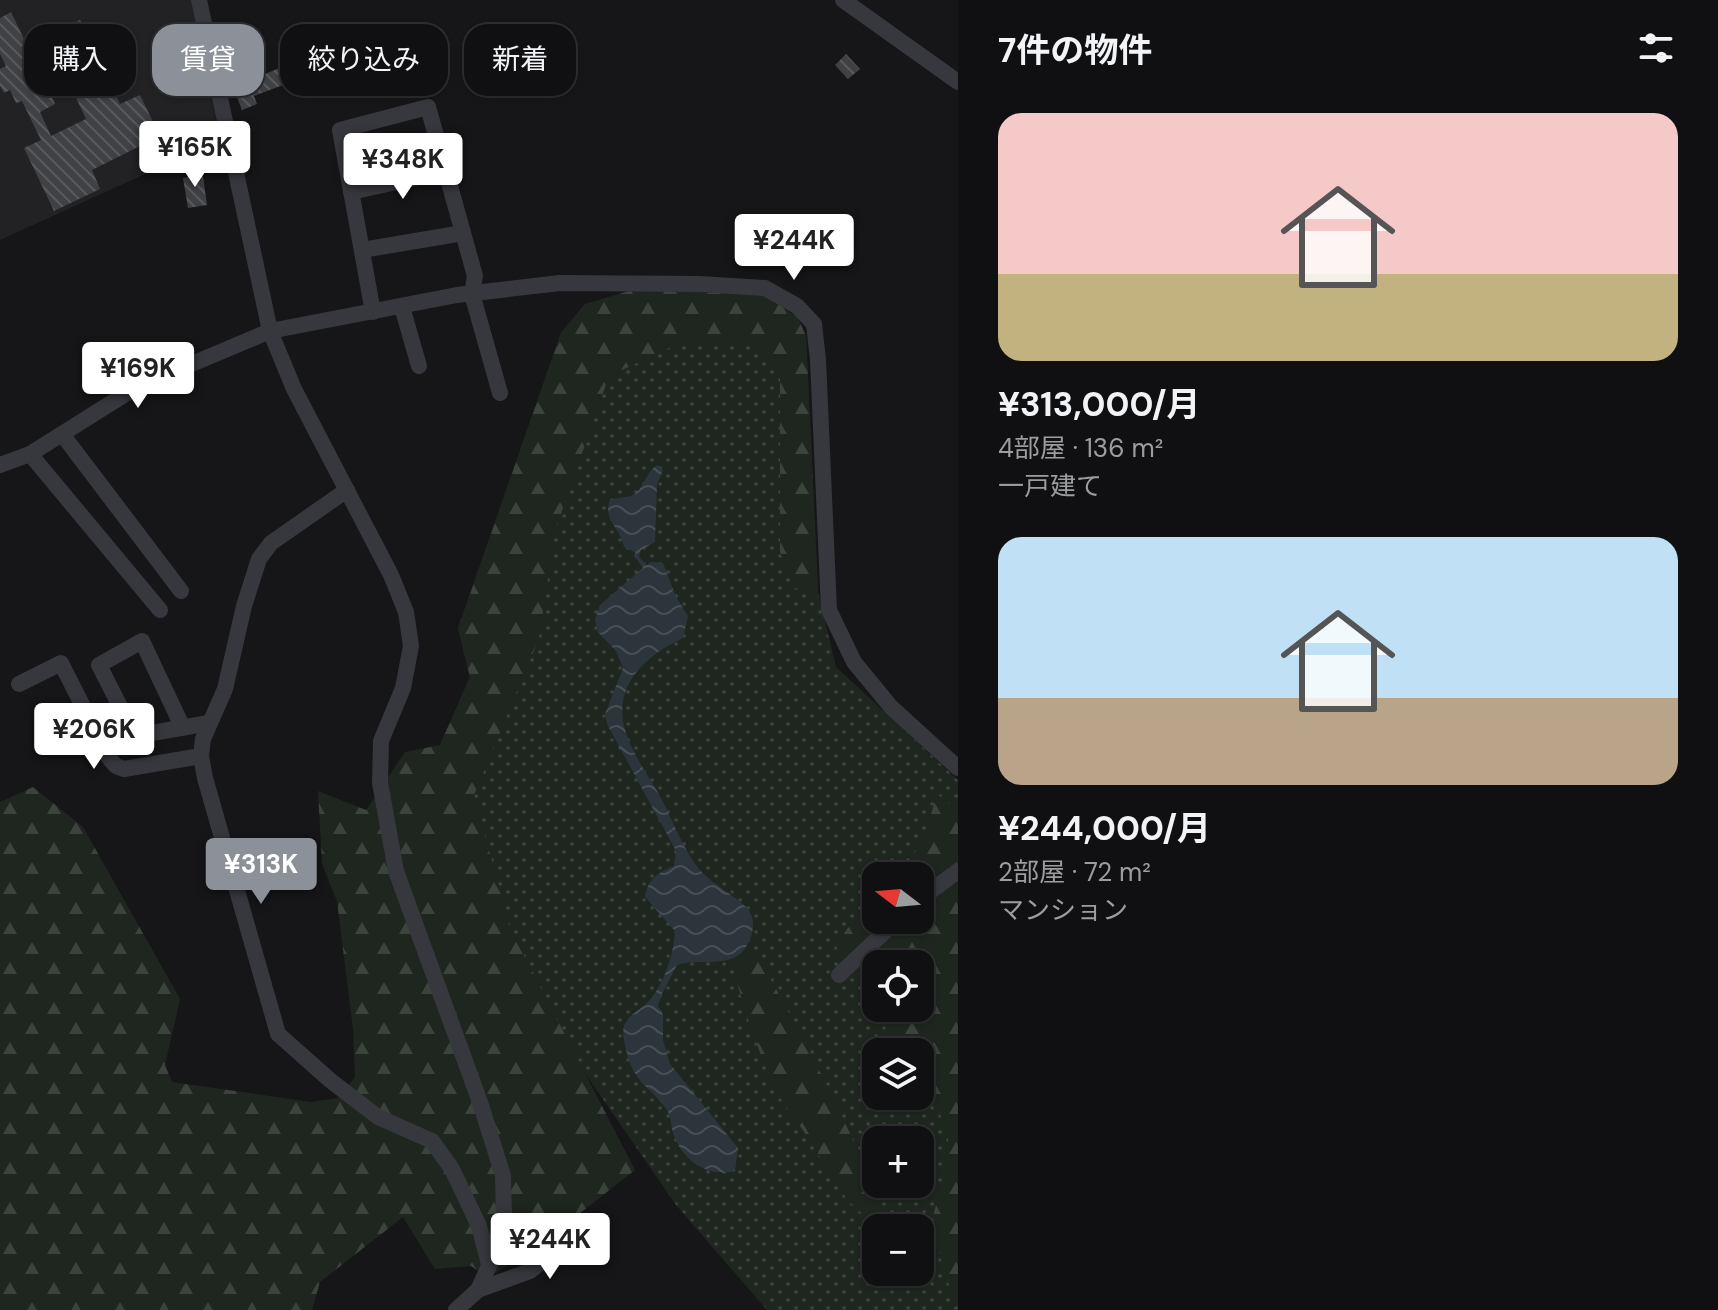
<!DOCTYPE html>
<html lang="ja">
<meta charset="utf-8">
<style>
:root{--surface:#101012;--page:#19191b;--text:#f1f3f6;--muted:#9c9d9f;--line:#303032;--accent:#8c9099}
body{margin:0;font-family:"DM Sans","Noto Sans JP",sans-serif;background:var(--page);color:var(--text);height:100vh;display:flex;flex-direction:column;font-size:30px;white-space:nowrap}
*{box-sizing:border-box;margin:0}
p{font-size:26px;color:var(--muted)}
.icon{flex:none;width:44px;height:44px;fill:none;stroke:currentColor;stroke-width:2;stroke-linecap:round;stroke-linejoin:round}
.map{position:relative;flex:1;overflow:hidden}
.side{display:flex;flex-direction:column;background:var(--surface);width:760px}
.side>*{flex:none}
.hud{position:absolute;left:24px;top:24px;width:760px;height:72px;display:flex;gap:16px}
.needle{width:52px;rotate:286deg}
.buttons{position:absolute;left:862px;top:862px;display:grid;gap:16px}
.buttons a{display:grid;place-items:center;width:72px;height:72px;border-radius:16px;background:var(--surface);box-shadow:0 2px 6px #0004,0 0 0 2px var(--line);font-size:40px}
.price{position:absolute;translate:-50% -68px;padding:0 18px;border-radius:8px;background:#fff;color:#222;font-size:26px;line-height:52px;filter:drop-shadow(0 2px 4px #0008)}
.price::after{content:'';position:absolute;left:50%;top:48px;width:24px;height:18px;margin-left:-12px;background:inherit;clip-path:polygon(0 0,100% 0,50% 100%)}
.price.on{background:var(--accent);color:#fff}
ul{padding:0;list-style:none}
li{display:grid;align-content:center;gap:16px;height:424px;padding:0 40px}
li span{display:grid;place-items:center;height:248px;border-radius:24px;color:#555}
li>.icon{margin-inline-start:auto}
span .icon{width:144px;height:144px;fill:#fffc;stroke-width:1}
li b{font-size:34px}
h2{display:flex;justify-content:space-between;align-items:center;height:96px;padding:0 40px;font-size:34px}
.chip{padding:0 28px;border-radius:24px;background:var(--surface);box-shadow:0 2px 6px #0004,0 0 0 2px var(--line);font-size:28px;line-height:72px}
.chip.on{background:var(--accent);color:#fff}
main{display:flex;flex:1;min-height:0}
.map>svg:first-child{display:block}
.built{fill:#222225}
.grass{fill:url(#grass-dots);fill-rule:evenodd}
.forest{fill:url(#forest-firs);fill-rule:evenodd}
.water{fill:url(#water-waves)}
.building{fill:url(#building-back-hatch)}
.lines{fill:none;stroke-linecap:round;stroke-linejoin:round}
.minor{stroke:#37383d;stroke-width:16}
</style>
<main>
<div class="map">
<svg width="958" height="1310" viewBox="0 0 958 1310">
<defs>
<pattern id="grass-dots" width="8" height="8" patternUnits="userSpaceOnUse" patternTransform="scale(2)"><rect width="8" height="8" fill="#1e261f"/><path d="M2 2h.1M6 6h.1" fill="none" stroke="#3c433d" stroke-width="1.8" stroke-linecap="round"/></pattern>
<pattern id="forest-firs" width="22" height="20" patternUnits="userSpaceOnUse" patternTransform="scale(2)"><rect width="22" height="20" fill="#1e261f"/><path d="M5 1l3.5 6h-7zM16 11l3.5 6h-7z" fill="#3c433d"/></pattern>
<pattern id="water-waves" width="16" height="10" patternUnits="userSpaceOnUse" patternTransform="scale(2)"><rect width="16" height="10" fill="#2c353c"/><path d="M0 5q4-4 8 0t8 0" fill="none" stroke="#485056"/></pattern>
<pattern id="building-back-hatch" width="6" height="6" patternUnits="userSpaceOnUse" patternTransform="scale(2)"><rect width="6" height="6" fill="#404145"/><path d="M-1 5l2 2M0 0l6 6M5-1l2 2" fill="none" stroke="#595a5e"/></pattern>
</defs>
<rect width="100%" height="100%" fill="#161618"/>
<!-- built -->
<polygon class="built" points="0,0 191,0 220,140 0,240"/>
<!-- grass -->
<path class="grass" d="M585 304 806 336 818 592 836 667 958 780V1310H767L676 1205 469 905 440 745 470 677 458 628 561 333ZM876 876H920V920H876ZM876 964H920V1008H876ZM876 1052H920V1096H876ZM876 1140H920V1184H876ZM876 1228H920V1272H876Z"/>
<!-- forest -->
<g class="forest">
<polygon points="636,289 766,295 798,318 806,336 818,592 794,588 780,552 780,368 753,342 680,343 609,376 555,531 539,638 474,795 510,928 635,1170 528,1254 487,1277 471,1266 435,1269 403,1217 320,1282 312,1310 0,1310 0,802 33,787 83,827 180,999 165,1065 172,1082 311,1102 338,1098 355,1077 353,1029 337,901 322,864 318,791 366,810 405,752 440,745 470,677 458,629 561,333 585,304"/>
<path d="M937 794 958 810V1303L944 1274 933 1217 942 1181 949 1134 933 1099 920 1081V1052H900L836 946 847 929 876 900V920H920V876H897L923 841ZM876 964H920V1008H876Z"/>
<path d="M752 947C789 1010 823 1075 854 1142 867 1170 880 1197 889 1226 850 1218 832 1176 812 1144 801 1125 784 1108 775 1088 759 1054 741 1002 733 966Z"/>
</g>
<!-- water -->
<path class="water" d="M658 465 663 470 657 484 655 542 641 550 639 557 647 565 651 562 663 563 676 597 688 616 683 638C645 656 611 686 626 733 633 755 650 778 661 798 673 821 683 849 699 869 711 884 742 899 750 912 757 925 751 942 742 952 727 968 696 958 677 965L661 996 658 1006 663 1015V1040L670 1064 738 1148 735 1171C707 1178 682 1160 673 1133 671 1126 671 1116 667 1110 649 1085 634 1084 626 1050 624 1042 622 1033 624 1026 628 1015 638 1011 646 1004 663 988 674 954 675 931L645 897C648 879 657 873 674 866L676 851 607 724 605 714 623 668 616 651 598 632 595 620 600 605 643 568 636 558 635 552 624 547C621 527 602 521 610 500 618 497 624 498 631 496 644 491 645 471 658 465Z"/>
<!-- building -->
<g class="building">
<polygon points="11,12 55,104 40,112 51,136 86,119 50,42 70,33 67,26 80,20 120,104 140,95 160,136 92,170 100,189 54,211 24,148 41,140 22,101 16,103 10,90 4,93 0,86 0,69 6,66 0,54 0,18"/>
<polygon points="846,54 860,69 848,79 835,65"/>
<polygon points="282,67 288,83 254,96 257,104 242,110 233,87"/>
<polygon points="202,169 207,205 188,208 183,178 188,177 187,172"/>
</g>
<g class="lines">
<!-- minor -->
<g class="minor">
<polyline points="199,0 270,331 294,389 391,575 406,612 411,646 403,688 381,741 380,783 396,871 481,1105 503,1176 504,1215 489,1266 478,1290"/>
<polyline points="843,0 958,82"/>
<polyline points="351,192 446,171"/>
<polyline points="362,250 463,233"/>
<polyline points="402,307 419,366"/>
<polyline points="373,312 340,130 428,107 475,276 472,294 500,393"/>
<polyline points="62,434 181,591"/>
<polyline points="30,454 160,610"/>
<polyline points="0,465 30,454 135,388 270,331 457,295 560,283 699,284 765,288 797,306 814,324 818,360 829,610 854,662 891,707 958,768"/>
<polyline points="347,490 271,543 259,559 244,606 225,689 203,739 201,756 205,778 278,1034 331,1081 378,1117 432,1141 452,1169 479,1226 489,1264"/>
<polyline points="19,684 61,663 109,758 116,766 124,769 201,756"/>
<polyline points="183,728 142,641 99,665 135,736 209,723"/>
<polyline points="920,899 958,871"/>
<polyline points="839,975 897,920"/>
<polyline points="456,1310 478,1290 530,1271 593,1221"/>
</g>
</g>
</svg>
<div class="buttons">
<a><svg class="needle" viewBox="-14 -14 28 28"><path d="M0-13l5 13h-10z" fill="#e53935"/><path d="M0 13l5-13h-10z" fill="#9c9d9f"/></svg></a>
<a><svg class="icon" aria-label="locate" viewBox="0 0 24 24"><circle cx="12" cy="12" r="6"/><path d="M12 2v4M12 18v4M2 12h4M18 12h4"/></svg></a>
<a><svg class="icon" aria-label="layers" viewBox="0 0 24 24"><path d="M12 4l9 5-9 5-9-5zM3 14l9 5 9-5"/></svg></a>
<a>+</a>
<a>−</a>
</div>
<b class="price" style="left:195px;top:189px">¥165K</b>
<b class="price" style="left:403px;top:201px">¥348K</b>
<b class="price" style="left:794px;top:282px">¥244K</b>
<b class="price" style="left:138px;top:410px">¥169K</b>
<b class="price" style="left:94px;top:771px">¥206K</b>
<b class="price on" style="left:261px;top:906px">¥313K</b>
<b class="price" style="left:550px;top:1281px">¥244K</b>
<div class="hud">
<a class="chip">購入</a>
<a class="chip on">賃貸</a>
<a class="chip">絞り込み</a>
<a class="chip">新着</a>
</div>
</div>
<section class="side">
<h2>7件の物件<svg class="icon" aria-label="filters" viewBox="0 0 24 24"><path d="M4 7h16M4 17h16"/><circle cx="9" cy="7" r="2"/><circle cx="15" cy="17" r="2"/></svg></h2>
<ul>
<li><span style="background:linear-gradient(#f6c9c9 65%,#c2b280 0)"><svg class="icon" aria-label="home" viewBox="0 0 24 24"><path d="M3 11l9-7 9 7M6 9v11h12V9"/></svg></span><div><b>¥313,000/月</b><p>4部屋 · 136 m²</p><p>一戸建て</p></div></li>
<li><span style="background:linear-gradient(#bfe0f5 65%,#b9a48a 0)"><svg class="icon" aria-label="home" viewBox="0 0 24 24"><path d="M3 11l9-7 9 7M6 9v11h12V9"/></svg></span><div><b>¥244,000/月</b><p>2部屋 · 72 m²</p><p>マンション</p></div></li>
</ul>
</section>
</main>
